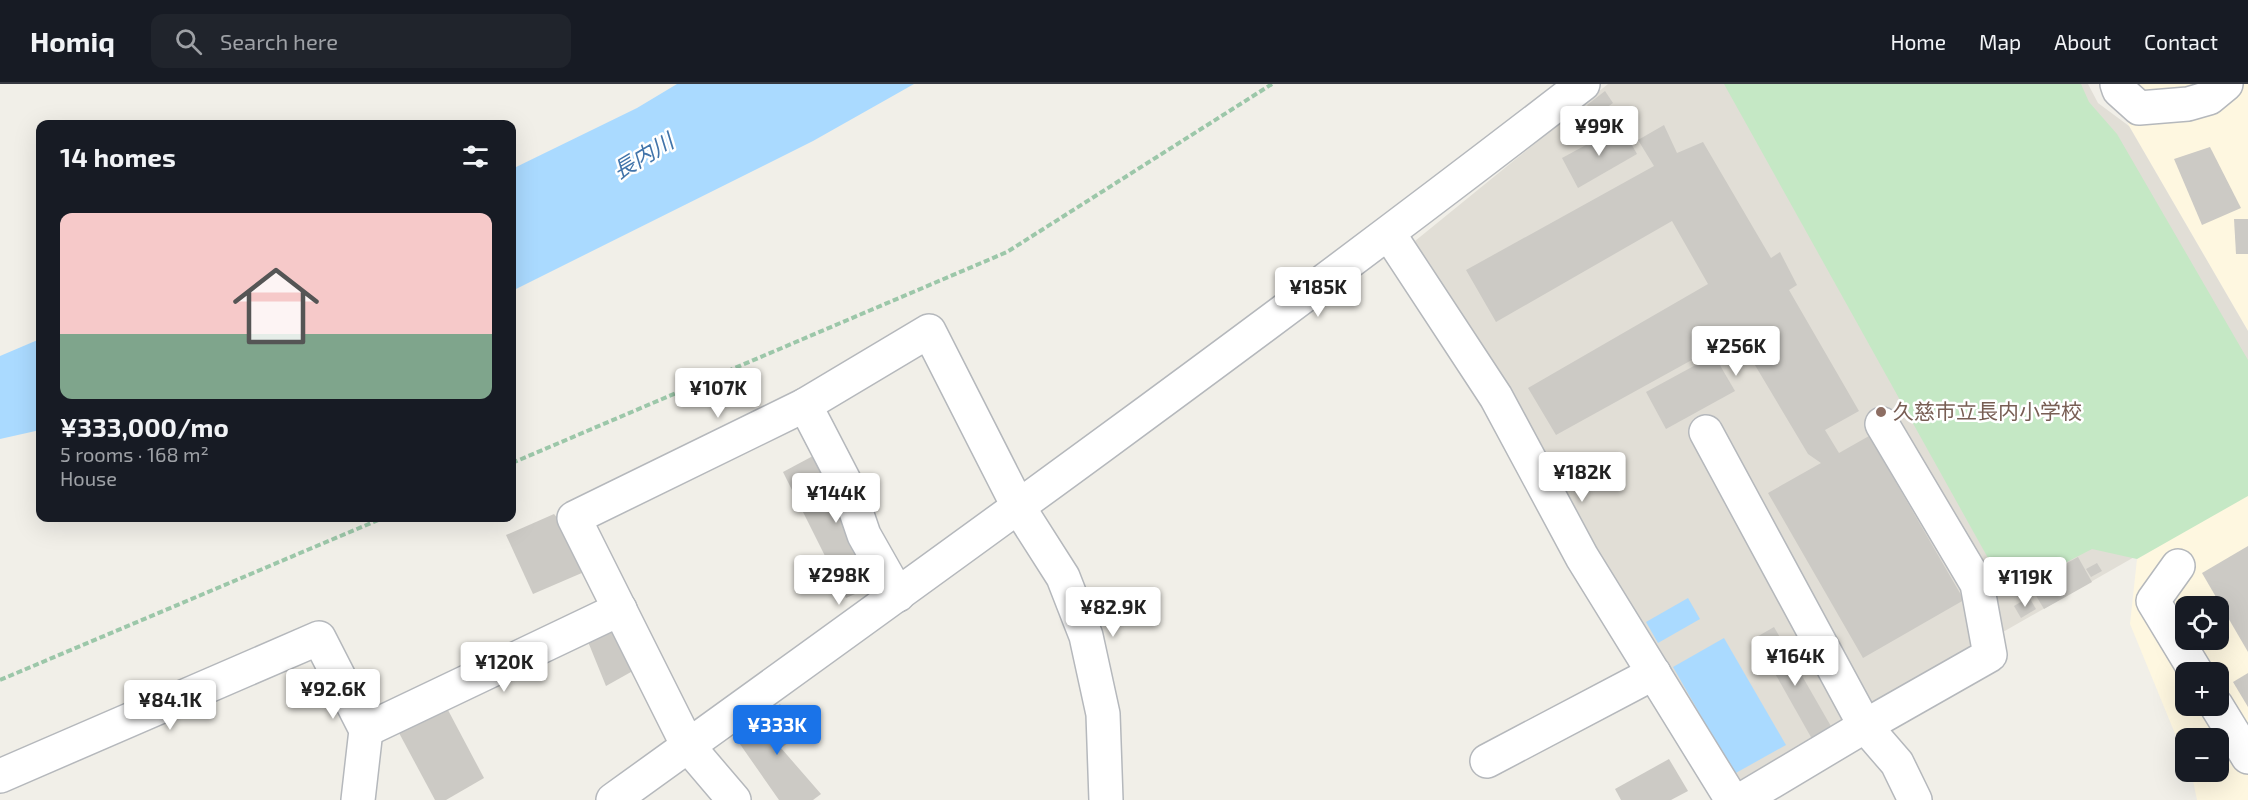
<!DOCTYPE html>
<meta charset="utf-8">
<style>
:root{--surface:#171b24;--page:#20242c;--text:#f1f3f6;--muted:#9ea1a6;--line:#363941;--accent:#1a73e8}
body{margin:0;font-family:"Exo 2","Noto Sans JP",sans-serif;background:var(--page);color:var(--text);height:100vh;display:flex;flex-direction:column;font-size:22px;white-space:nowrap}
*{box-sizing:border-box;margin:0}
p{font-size:20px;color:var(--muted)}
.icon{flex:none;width:33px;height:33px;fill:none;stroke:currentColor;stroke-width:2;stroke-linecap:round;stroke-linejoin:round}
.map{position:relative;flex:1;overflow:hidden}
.details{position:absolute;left:36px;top:36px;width:480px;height:402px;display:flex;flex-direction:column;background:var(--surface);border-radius:12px;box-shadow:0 6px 24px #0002}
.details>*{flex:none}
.fabs{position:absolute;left:2175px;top:512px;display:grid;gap:12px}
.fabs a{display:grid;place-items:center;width:54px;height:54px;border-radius:12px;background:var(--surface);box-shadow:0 6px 24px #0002;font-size:30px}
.price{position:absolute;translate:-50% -51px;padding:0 14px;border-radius:6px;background:#fff;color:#222;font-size:20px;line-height:39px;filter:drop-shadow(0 2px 3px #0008)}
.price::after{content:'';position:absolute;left:50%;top:36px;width:18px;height:14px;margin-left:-9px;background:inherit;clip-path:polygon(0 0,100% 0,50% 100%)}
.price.current{background:var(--accent);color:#fff}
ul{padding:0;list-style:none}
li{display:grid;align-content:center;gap:12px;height:318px;padding:0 24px}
li span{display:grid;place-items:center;height:186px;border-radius:12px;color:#555}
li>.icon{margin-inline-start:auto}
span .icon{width:108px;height:108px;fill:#fffc;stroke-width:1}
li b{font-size:26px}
h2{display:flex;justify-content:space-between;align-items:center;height:72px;padding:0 24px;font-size:26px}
header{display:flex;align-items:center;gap:36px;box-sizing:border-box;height:84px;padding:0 30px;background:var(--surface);border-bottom:2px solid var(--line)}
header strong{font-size:28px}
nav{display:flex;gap:33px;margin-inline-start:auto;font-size:21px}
.search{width:420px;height:54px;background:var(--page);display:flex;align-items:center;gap:15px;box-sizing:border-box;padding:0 21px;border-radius:12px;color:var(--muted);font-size:22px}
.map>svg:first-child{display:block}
.commercial{fill:#fef7e0;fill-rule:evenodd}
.education{fill:#e1ded6}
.green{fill:#c5e8c5}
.water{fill:#aadaff}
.building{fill:#cccac5}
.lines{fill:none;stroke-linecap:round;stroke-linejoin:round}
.minor-casing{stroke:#b5b8bc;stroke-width:36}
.path{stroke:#9cc7a9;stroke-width:4;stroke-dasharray:6 3;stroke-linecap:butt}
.minor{stroke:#fff;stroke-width:33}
.education-dot{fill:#8d6e63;stroke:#fff;stroke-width:2}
.labels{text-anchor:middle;stroke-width:5;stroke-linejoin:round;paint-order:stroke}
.education-label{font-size:21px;fill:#785e54;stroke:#fff;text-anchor:start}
.water-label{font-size:22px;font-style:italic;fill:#4174aa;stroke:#fff}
</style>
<header>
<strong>Homiq</strong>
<div class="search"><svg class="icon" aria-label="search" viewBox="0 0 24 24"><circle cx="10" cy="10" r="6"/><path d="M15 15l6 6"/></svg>Search here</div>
<nav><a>Home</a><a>Map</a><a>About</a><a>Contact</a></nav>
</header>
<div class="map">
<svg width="2248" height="716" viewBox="0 0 2248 716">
<rect width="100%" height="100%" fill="#f1efe8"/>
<!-- commercial -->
<g class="commercial">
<polygon points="2113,0 2248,0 2248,247 2129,42"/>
<path d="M2248 410V716H2197L2191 687H2218V654H2186L2185 674 2130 540 2137 475ZM2186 522H2218V555H2186ZM2186 588H2218V621H2186Z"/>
</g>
<!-- education -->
<polygon class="education" points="1608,0 2088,0 2098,19 2129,42 2248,247 2248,408 1732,703 1415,157"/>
<!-- green -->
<polygon class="green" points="1724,0 2081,0 2089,18 2117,50 2248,276 2248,412 2137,475 2092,465 2028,498 1998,492"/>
<!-- water -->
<g class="water">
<polygon points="677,0 914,0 813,57 512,207 512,85 637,24"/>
<polygon points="40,255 40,346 0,355 0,272"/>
<polygon points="1688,514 1700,535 1658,559 1646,538"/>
<polygon points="1724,554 1786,661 1734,690 1673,583"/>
</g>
<!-- building -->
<g class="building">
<polygon points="1605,7 1613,19 1595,32 1587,21"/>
<polygon points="1664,41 1677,69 1703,58 1771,174 1780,168 1797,201 1789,206 1859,327 1825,346 1839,369 1869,352 1964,516 1863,574 1768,409 1821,379 1808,370 1737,251 1556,351 1528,304 1708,200 1672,137 1496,238 1466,186 1654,82 1638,56"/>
<polygon points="1621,42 1637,70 1578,104 1562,74"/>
<polygon points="2210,63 2241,124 2202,141 2174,75"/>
<polygon points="2234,135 2248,135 2248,170 2236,170"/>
<polygon points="1714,271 1735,307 1666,345 1646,308"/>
<polygon points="826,365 889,495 846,514 783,388"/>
<polygon points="554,430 598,482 533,510 506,451"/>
<polygon points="2248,462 2248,568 2202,489"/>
<polygon points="2078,473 2092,498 2044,525 2029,500"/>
<polygon points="2097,479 2102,487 2091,493 2086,485"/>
<polygon points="2029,513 2036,525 2021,534 2014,522"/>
<polygon points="609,530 647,579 606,602 582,543"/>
<polygon points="1774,543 1836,651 1816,662 1755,554"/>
<polygon points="2248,589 2248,623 2233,598"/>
<polygon points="440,611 484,694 446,716 435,716 391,634"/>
<polygon points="780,620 802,649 781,664 821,710 813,716 779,716 735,653"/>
<polygon points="1669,675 1688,707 1671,716 1621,716 1615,705"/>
</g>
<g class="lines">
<defs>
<g id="minor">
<polyline points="2117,0 2119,6 2139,24 2188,20 2209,14 2226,0"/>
<polyline points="1389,150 1496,313 1582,473 1732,716"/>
<polyline points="805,321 848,404 864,451 898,511"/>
<polyline points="1882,340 1977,500 1990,571 1865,642 1897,679 1915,716"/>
<polyline points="1706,348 1865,642 1741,716"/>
<polyline points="2178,482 2153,517 2196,588"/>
<polyline points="2216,621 2248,673"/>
<polyline points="366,646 620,525"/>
<polyline points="1487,677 1654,589"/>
<polyline points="0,692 319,554 366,646 358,716"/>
<path d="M613 716C939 481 1265 246 1583 0"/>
<polyline points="734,716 688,662 574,434 805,321 929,247 1019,424 1063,493 1086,552 1103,630 1106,716"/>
</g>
</defs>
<!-- minor casing -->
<use href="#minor" class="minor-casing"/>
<!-- path -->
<g class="path">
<polyline points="512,379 1007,168 1272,0"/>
<polyline points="0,596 383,434"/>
</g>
<!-- minor -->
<use href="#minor" class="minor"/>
</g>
<!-- markers -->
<circle class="education-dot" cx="1881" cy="328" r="6"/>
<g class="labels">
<!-- education labels -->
<g class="education-label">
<text x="1893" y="335">久慈市立長内小学校</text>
</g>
<!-- water labels -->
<g class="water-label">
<text transform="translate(643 72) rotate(-31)" y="8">長内川</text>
</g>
</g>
</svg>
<div class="fabs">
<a><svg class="icon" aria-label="locate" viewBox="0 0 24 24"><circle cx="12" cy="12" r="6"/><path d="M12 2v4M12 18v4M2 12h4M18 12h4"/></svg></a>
<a>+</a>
<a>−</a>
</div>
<b class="price" style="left:1599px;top:73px">¥99K</b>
<b class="price" style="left:1318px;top:234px">¥185K</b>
<b class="price" style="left:1736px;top:293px">¥256K</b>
<b class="price" style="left:718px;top:335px">¥107K</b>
<b class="price" style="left:1582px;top:419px">¥182K</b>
<b class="price" style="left:836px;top:440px">¥144K</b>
<b class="price" style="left:839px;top:522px">¥298K</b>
<b class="price" style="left:2025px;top:524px">¥119K</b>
<b class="price" style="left:1113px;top:554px">¥82.9K</b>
<b class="price" style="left:1795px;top:603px">¥164K</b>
<b class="price" style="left:504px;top:609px">¥120K</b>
<b class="price" style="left:333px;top:636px">¥92.6K</b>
<b class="price" style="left:170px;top:647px">¥84.1K</b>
<b class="price current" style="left:777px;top:672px">¥333K</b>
<section class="details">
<h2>14 homes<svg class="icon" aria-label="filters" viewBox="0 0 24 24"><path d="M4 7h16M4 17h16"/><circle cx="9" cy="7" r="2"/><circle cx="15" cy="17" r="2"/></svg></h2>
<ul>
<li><span style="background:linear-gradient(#f6c9c9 65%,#7fa58c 0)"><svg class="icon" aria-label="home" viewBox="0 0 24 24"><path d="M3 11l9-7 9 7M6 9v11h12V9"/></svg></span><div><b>¥333,000/mo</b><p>5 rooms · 168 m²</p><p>House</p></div></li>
</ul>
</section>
</div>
